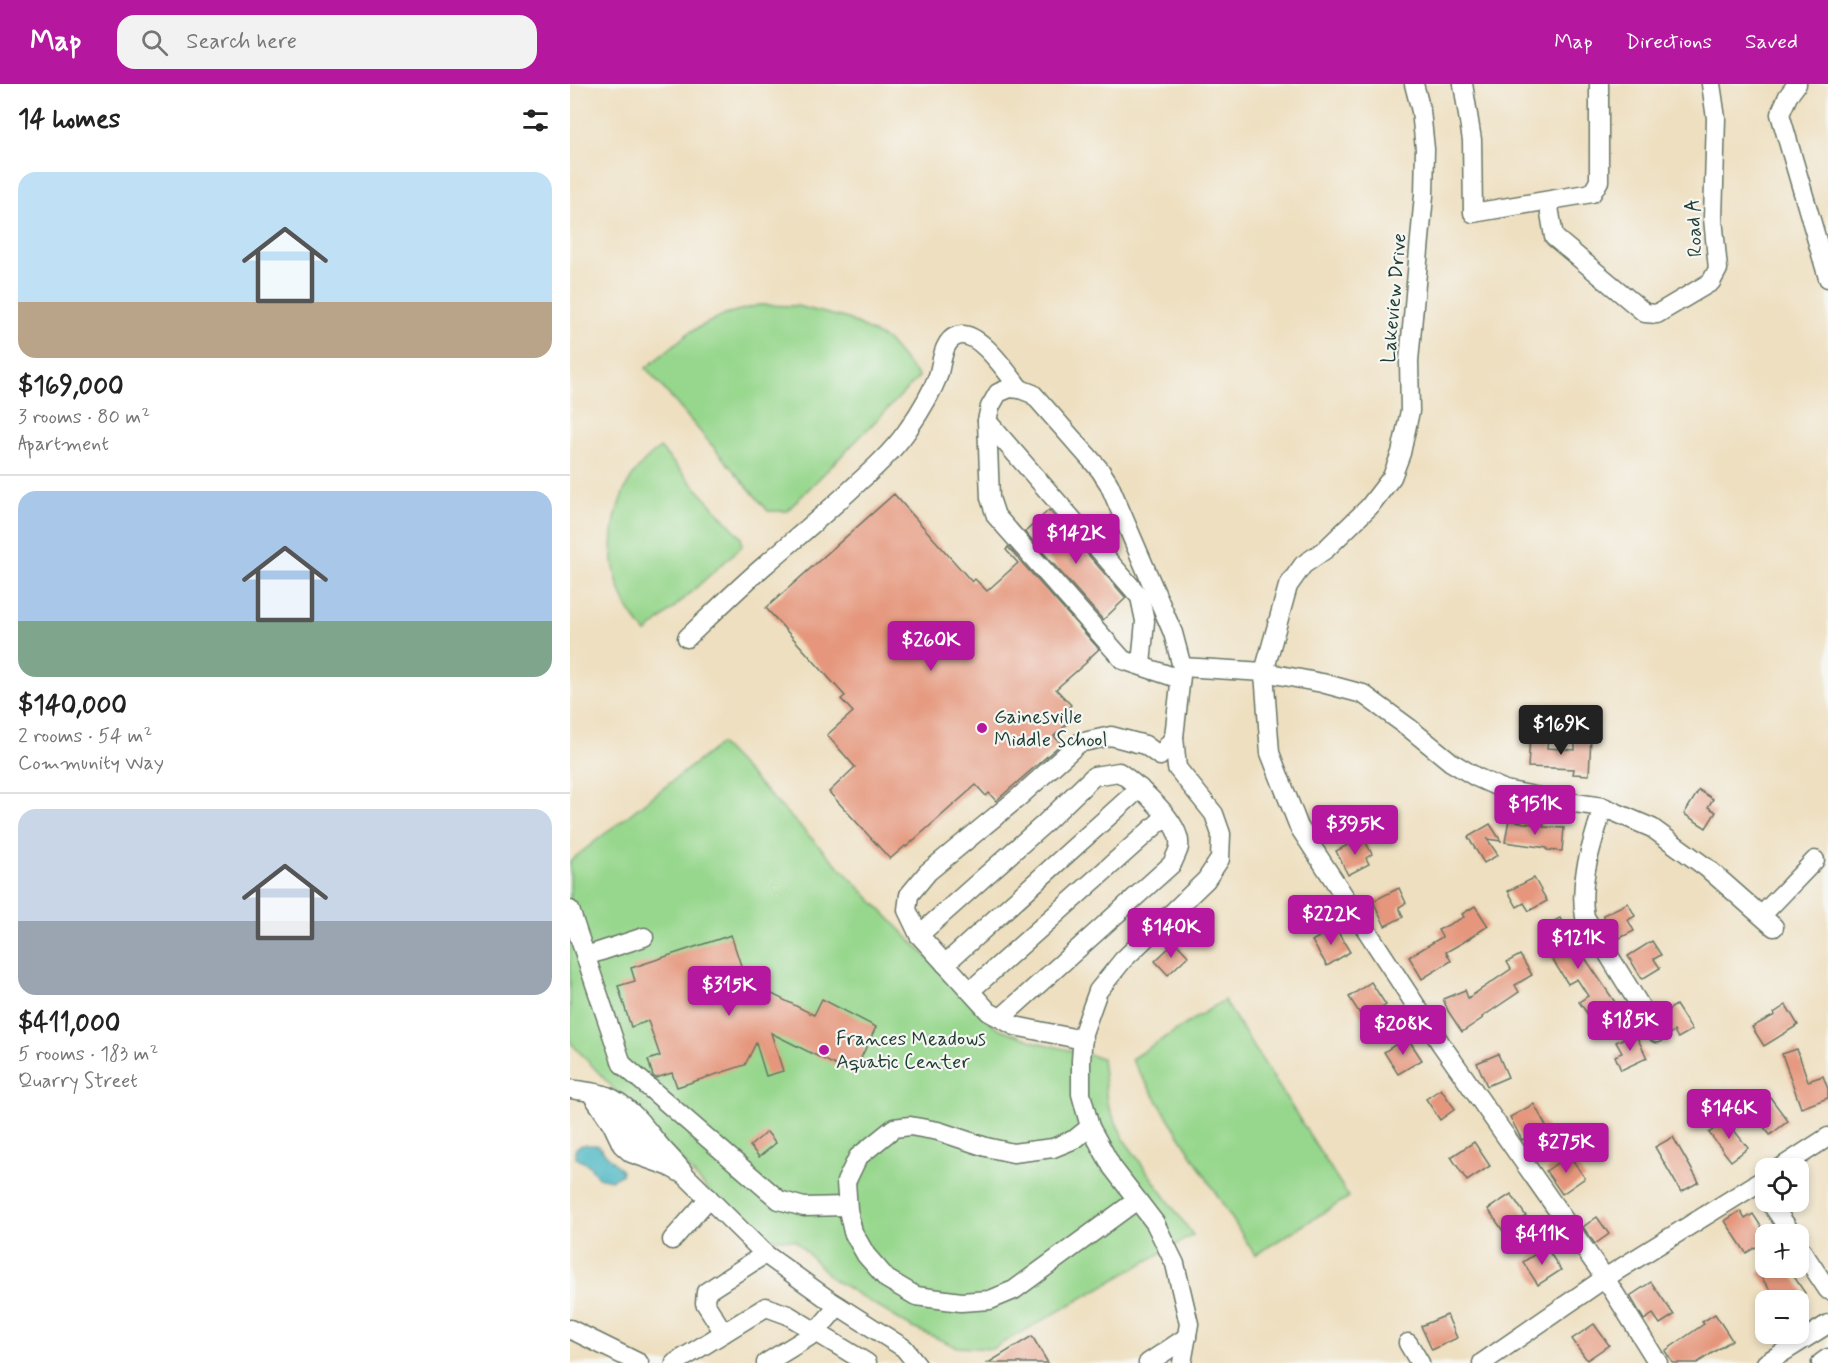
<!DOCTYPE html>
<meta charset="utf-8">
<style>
:root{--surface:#fff;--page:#f2f2f2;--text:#222;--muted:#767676;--line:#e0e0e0;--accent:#b5179e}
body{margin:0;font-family:Mynerve,sans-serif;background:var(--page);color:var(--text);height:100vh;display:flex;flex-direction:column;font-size:22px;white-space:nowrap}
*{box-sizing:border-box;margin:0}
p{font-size:20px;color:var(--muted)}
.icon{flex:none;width:33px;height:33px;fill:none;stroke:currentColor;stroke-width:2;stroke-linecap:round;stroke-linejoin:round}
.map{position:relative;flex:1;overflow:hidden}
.sheet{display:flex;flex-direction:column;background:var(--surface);width:570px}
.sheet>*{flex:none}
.fabs{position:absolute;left:1185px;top:1074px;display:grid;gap:12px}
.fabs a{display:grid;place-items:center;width:54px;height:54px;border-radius:12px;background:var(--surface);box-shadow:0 3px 9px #0003;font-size:30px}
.price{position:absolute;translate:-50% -51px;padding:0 14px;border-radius:6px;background:var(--accent);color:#fff;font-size:20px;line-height:39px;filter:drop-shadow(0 2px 3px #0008)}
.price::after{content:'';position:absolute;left:50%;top:36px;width:18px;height:14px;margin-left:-9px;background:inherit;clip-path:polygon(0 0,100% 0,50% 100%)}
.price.on{background:#222;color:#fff}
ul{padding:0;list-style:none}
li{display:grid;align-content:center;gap:12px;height:318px;padding:0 18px}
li+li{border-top:2px solid var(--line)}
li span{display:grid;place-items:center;height:186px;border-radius:18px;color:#555}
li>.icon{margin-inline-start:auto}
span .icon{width:108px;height:108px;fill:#fffc;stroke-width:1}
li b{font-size:26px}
h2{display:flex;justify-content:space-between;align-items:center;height:72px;padding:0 18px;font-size:26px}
header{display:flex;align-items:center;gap:36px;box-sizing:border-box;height:84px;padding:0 30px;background:var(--accent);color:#fff}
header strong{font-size:28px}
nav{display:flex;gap:33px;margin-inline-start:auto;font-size:21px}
.search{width:420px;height:54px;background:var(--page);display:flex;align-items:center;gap:15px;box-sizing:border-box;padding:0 21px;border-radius:18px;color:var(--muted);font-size:22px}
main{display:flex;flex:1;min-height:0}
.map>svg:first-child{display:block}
.green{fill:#97d78d;stroke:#5b8a60;stroke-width:1.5}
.water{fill:#47b5c2;stroke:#33797b;stroke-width:1.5}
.building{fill:#e5967c}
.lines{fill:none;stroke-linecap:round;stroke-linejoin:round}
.minor-casing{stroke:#677665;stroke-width:21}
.minor{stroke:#fff;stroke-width:18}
.poi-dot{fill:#b5179e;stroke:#f6f6f2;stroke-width:2}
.labels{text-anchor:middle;stroke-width:4.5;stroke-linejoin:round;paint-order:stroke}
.street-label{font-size:20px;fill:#1f3d34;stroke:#f6f6f2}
.poi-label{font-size:20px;fill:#1f3d34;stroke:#f6f6f2;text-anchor:start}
</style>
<header>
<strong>Map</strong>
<div class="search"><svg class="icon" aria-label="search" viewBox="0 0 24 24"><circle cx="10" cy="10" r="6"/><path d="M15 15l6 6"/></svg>Search here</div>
<nav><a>Map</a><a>Directions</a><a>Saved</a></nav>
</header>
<main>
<section class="sheet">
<h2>14 homes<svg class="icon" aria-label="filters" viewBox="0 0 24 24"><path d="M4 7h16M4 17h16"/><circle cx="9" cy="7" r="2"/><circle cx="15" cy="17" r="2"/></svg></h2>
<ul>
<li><span style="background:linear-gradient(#bfe0f5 70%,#b9a48a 0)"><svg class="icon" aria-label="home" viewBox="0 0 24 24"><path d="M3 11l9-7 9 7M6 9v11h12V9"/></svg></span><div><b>$169,000</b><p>3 rooms · 80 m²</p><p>Apartment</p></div></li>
<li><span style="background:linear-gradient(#a9c7e8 70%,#7fa58c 0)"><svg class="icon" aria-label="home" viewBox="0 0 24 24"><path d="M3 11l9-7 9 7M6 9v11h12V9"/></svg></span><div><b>$140,000</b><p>2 rooms · 54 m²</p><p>Community Way</p></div></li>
<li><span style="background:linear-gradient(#c9d6e8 60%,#9aa5b1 0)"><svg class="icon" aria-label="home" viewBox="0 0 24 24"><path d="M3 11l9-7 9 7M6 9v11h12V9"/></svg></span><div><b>$411,000</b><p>5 rooms · 183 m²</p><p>Quarry Street</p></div></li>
</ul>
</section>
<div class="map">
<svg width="1258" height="1279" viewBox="0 0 1258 1279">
<rect width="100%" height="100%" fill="#f6f6f2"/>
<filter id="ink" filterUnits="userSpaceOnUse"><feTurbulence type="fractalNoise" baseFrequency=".0167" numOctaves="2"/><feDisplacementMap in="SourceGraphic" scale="12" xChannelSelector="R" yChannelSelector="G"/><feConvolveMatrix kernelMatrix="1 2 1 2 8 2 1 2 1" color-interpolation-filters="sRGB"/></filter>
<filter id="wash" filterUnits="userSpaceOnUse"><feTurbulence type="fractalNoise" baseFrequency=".008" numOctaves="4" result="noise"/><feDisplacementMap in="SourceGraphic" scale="24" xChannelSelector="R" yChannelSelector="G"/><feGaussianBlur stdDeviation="1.35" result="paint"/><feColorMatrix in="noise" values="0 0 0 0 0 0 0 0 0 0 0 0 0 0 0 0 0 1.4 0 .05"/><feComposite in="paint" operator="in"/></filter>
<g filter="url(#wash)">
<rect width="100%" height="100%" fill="#eedfc0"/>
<!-- green -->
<g class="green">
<polygon points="189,221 227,222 278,235 317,256 349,293 217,427 198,427 76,284 120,248 155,230"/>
<path d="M90 364 171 453 172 462 76 549C67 538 58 527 53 514 31 463 43 397 90 364Z"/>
<polygon points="150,660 425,943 466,958 532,974 537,1019 555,1057 623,1151 422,1265 387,1263 341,1243 261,1194 225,1156 182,1153 0,958 0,777"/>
<polygon points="654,916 779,1113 685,1171 561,975"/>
</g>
<!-- water -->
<polygon class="water" points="12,1061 27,1061 52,1087 51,1091 41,1096 28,1093 19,1081 6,1074 5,1067 7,1063"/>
<g id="blocks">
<!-- building -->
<g class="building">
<polygon points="324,410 402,498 405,495 417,507 448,479 436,466 438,463 529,565 516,577 517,578 486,605 501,621 498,624 506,632 484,652 491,660 426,717 419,709 416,712 406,701 336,763 335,762 320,775 259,708 285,683 257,651 283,628 271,615 275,612 196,524"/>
<polygon points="479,426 556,514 533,536 455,448"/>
<polygon points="960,653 978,654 977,664 1005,666 1005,653 1021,654 1019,691 1003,690 1004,685 958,683"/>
<polygon points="1129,706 1143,715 1138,723 1146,728 1136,744 1114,730"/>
<polygon points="939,735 954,739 974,741 973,743 994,744 992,767 977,766 977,764 935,758"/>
<polygon points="920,740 931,757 917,755 928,771 914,779 898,753"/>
<polygon points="793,753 802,770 796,774 799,780 778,791 766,767"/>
<polygon points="964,794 977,817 959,827 954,819 947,823 938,807"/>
<polygon points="829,804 836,819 829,823 833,833 815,842 803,817"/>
<polygon points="1058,819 1065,832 1058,836 1064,847 1046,856 1033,831"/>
<polygon points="905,822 918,842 892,859 876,868 881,877 852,895 839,873 872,853 868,846 894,833 892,830"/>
<polygon points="990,834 1011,872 1013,871 1049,924 1032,936 1026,927 1019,932 1009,918 1018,912 1007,895 998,900 972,859 978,855 972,843"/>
<polygon points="765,843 780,868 757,882 742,857"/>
<polygon points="161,851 176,897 244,931 252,915 306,943 283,990 201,949 213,987 196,992 186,959 175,981 107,1003 102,989 86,994 83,992 78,976 90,972 78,937 61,943 48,902 65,897 61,884"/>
<polygon points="1082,857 1091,871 1084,875 1090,884 1072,895 1058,872"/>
<polygon points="605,858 618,872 598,891 585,877"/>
<polygon points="950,871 962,891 945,901 949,908 912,933 913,934 892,948 878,927 873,915 895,906 898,914 941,885 937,878"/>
<polygon points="801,898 816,921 794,936 779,913"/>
<polygon points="1106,921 1122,946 1108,954 1104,947 1098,951 1097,944 1089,932"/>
<polygon points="1216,921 1228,941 1194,962 1182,943 1205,931 1204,929"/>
<polygon points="1065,949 1077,974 1051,986 1045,972 1052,969 1046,958"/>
<polygon points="837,953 852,976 828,990 814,968"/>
<polygon points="1227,965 1238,997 1253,992 1258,1005 1258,1014 1231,1024 1212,970"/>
<polygon points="928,970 938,993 917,1002 907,979"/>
<polygon points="871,1005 885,1025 870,1036 856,1015"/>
<polygon points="1197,1009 1218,1037 1200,1051 1178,1023"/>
<polygon points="964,1020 977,1044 952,1056 940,1033"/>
<polygon points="1156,1036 1178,1064 1161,1077 1139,1049"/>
<polygon points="197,1048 206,1059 189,1073 180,1062"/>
<polygon points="1103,1053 1129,1098 1111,1108 1085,1063"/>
<polygon points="904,1058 920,1082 897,1097 881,1073"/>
<polygon points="999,1071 1015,1094 992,1110 976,1087"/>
<polygon points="941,1110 956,1132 933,1147 918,1125"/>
<polygon points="1170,1127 1175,1135 1183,1130 1196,1150 1196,1157 1176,1169 1155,1137"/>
<polygon points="1027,1133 1039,1150 1025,1160 1013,1143"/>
<polygon points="976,1163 991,1186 968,1201 953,1178"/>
<polygon points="1196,1184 1206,1184 1210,1190 1219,1185 1235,1209 1224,1216 1207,1216 1188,1189"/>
<polygon points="1081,1198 1104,1231 1090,1240 1083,1230 1074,1236 1060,1212"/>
<polygon points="1145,1230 1162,1256 1127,1279 1103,1279 1095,1267 1134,1240 1132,1238"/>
<polygon points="877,1231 887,1254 862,1266 851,1242"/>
<polygon points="1024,1240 1039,1261 1017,1276 1002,1255"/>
<polygon points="462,1252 478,1279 418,1279"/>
</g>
</g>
</g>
<g filter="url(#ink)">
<use href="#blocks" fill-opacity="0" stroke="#677665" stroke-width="1.5"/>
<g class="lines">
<defs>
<g id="minor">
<polyline points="844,0 851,27 855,65 854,111 839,277 840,327 831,369 822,393 799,423 756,465 733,481 718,502 694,588 700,669 729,743 871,960 1035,1194 1088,1279"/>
<polyline points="893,0 902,56 903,129 1022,109 1029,97 1029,0"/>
<polyline points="1227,0 1218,12 1210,30 1258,194"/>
<polyline points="978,117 984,153 1075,229 1087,230 1141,198 1148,185 1143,134 1146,34 1141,0"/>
<polyline points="417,337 570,513 575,537 571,581"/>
<path d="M117 554C142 530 167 505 194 482 226 454 259 427 290 397 308 381 326 364 339 344 350 328 361 310 368 292 372 280 372 257 387 252 408 244 438 290 450 305"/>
<polyline points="612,583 694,588 752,599 793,610 838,643 881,678 906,693 935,706 984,716 1033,723 1082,744 1137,784 1204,843"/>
<polyline points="610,595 553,576 426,432 420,414 417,337 420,323 428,309 440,304 450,305 463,310 530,386 539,400 603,549 612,583 604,653 607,684 644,730 651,750 650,775 636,796 553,876 528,907 513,949 511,977 511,1010 520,1043 542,1083 585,1139 605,1180 619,1240 612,1279"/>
<path d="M1033 723C1023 758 1008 796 1015 833L1087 949"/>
<polyline points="0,826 52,980 209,1116 234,1123 277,1122"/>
<polyline points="1192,831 1245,776"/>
<path d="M349 851 474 740 524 692 549 688C566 700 613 739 609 763 608 768 604 775 602 780L431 934"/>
<polyline points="16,872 74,853"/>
<polyline points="375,880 570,704"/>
<polyline points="400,907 596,732"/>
<polyline points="513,956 445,942 419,928 349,851 337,826 339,811 358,788 449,713 509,659 541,652 575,661 590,672 604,653"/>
<path d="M0 1005C11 1007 28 1008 37 1012 61 1022 75 1044 91 1063 100 1073 109 1081 116 1092L195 1170"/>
<polyline points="21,1009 42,1040 52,1061 61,1069 98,1082 109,1088"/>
<polyline points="42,1022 66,1056 92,1071"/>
<polyline points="520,1043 505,1055 483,1064 443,1069 416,1063 368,1047 340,1042 324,1044 288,1073 276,1098 278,1126 283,1148 296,1171 317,1195 346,1212 391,1218 420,1216 444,1206 567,1116"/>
<polyline points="1210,1084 1258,1053"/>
<polyline points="1200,1118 1222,1150"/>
<polyline points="102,1156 139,1114"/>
<polyline points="1228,1161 1258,1206"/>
<polyline points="0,1245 69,1279"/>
<polyline points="154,1249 135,1219 136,1208 195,1170 259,1216 334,1264 346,1279"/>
<polyline points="838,1259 850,1279"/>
<polyline points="105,1279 196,1223 218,1231 297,1279"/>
<polyline points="196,1279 245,1249 268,1222"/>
<polyline points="578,1279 617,1253"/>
<polyline points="912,1279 1035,1194 1196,1094"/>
<polyline points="1196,1279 1258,1240"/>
<polyline points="1251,1279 1258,1274"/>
</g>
</defs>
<!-- minor casing -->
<use href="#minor" class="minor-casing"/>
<!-- minor -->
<use href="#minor" class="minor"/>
</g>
</g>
<!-- markers -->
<g class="poi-dot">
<circle cx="412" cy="644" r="6"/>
<circle cx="254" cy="966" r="6"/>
</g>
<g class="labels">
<!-- street labels -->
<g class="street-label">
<text transform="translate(1123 144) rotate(-93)" y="7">Road A</text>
<text transform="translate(823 214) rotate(-85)" y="7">Lakeview Drive</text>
</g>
<!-- poi labels -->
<g class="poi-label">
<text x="424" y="639">Gainesville<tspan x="424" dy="23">Middle School</tspan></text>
<text x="266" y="961">Frances Meadows<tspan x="266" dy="23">Aquatic Center</tspan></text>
</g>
</g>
</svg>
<div class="fabs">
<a><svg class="icon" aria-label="locate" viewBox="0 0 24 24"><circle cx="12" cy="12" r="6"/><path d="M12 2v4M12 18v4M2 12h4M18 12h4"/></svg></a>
<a>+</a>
<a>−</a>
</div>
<b class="price" style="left:506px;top:481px">$142K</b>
<b class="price" style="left:361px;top:588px">$260K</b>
<b class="price on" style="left:991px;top:672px">$169K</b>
<b class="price" style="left:965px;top:752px">$151K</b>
<b class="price" style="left:785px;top:772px">$395K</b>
<b class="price" style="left:761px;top:862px">$222K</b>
<b class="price" style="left:601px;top:875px">$140K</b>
<b class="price" style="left:1008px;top:886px">$121K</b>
<b class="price" style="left:159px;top:933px">$315K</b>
<b class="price" style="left:1060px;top:968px">$185K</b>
<b class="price" style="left:833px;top:972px">$208K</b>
<b class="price" style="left:1159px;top:1056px">$146K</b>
<b class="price" style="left:996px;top:1090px">$275K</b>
<b class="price" style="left:972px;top:1182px">$411K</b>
</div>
</main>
